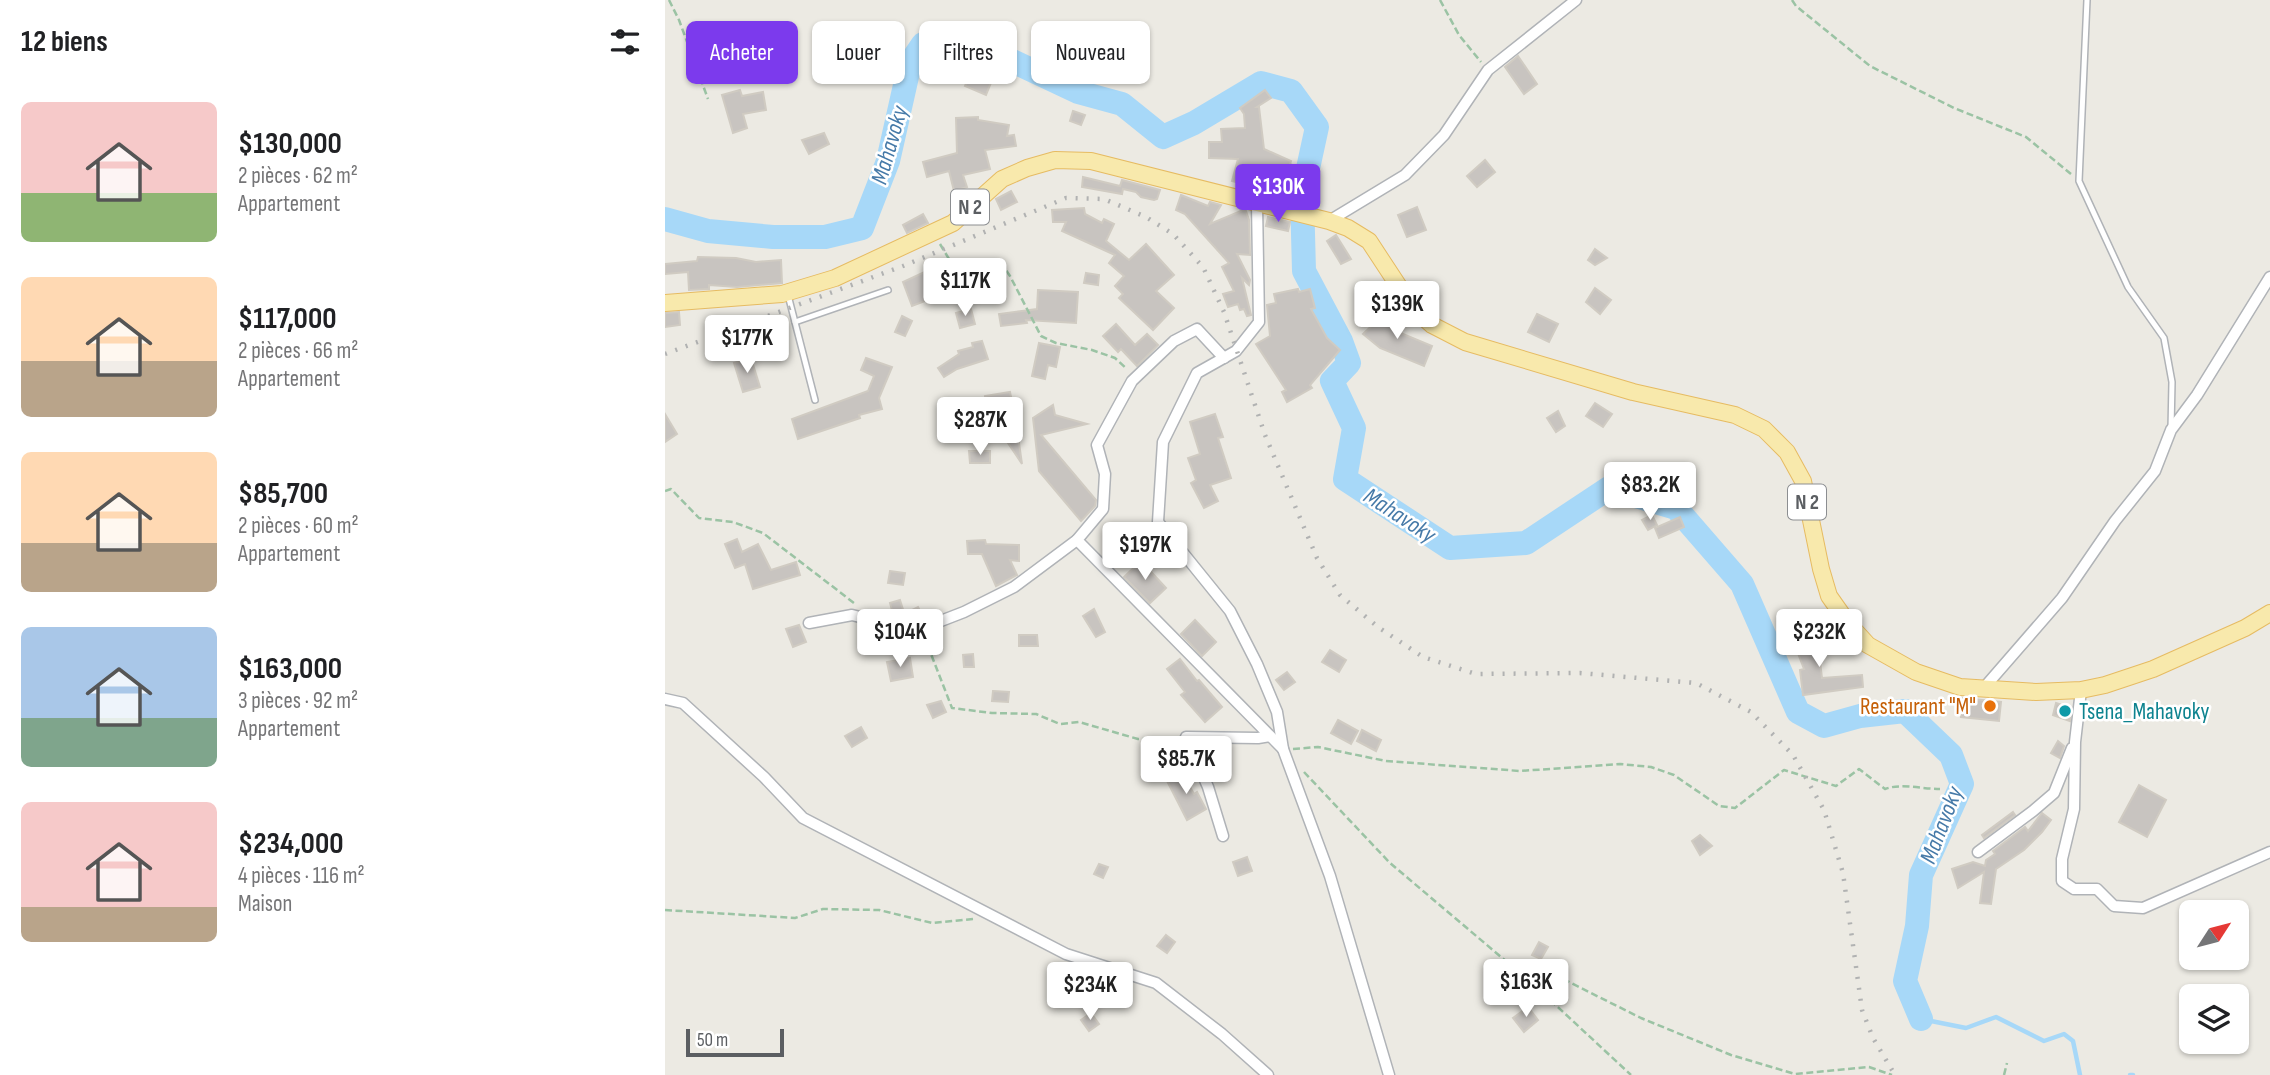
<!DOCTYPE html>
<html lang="fr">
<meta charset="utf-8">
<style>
:root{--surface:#fff;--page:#f2f2f2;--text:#202124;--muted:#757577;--accent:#7c3aed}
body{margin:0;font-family:"Sofia Sans Condensed",sans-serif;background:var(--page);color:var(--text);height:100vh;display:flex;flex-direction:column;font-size:26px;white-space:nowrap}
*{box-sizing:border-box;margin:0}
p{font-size:23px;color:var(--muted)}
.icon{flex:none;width:38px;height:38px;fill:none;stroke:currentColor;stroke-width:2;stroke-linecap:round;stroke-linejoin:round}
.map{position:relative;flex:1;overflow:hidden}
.sheet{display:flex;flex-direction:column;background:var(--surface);width:665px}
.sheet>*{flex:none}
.guide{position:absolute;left:21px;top:21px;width:665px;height:63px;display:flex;gap:14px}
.needle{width:46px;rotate:54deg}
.controls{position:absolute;left:1514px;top:900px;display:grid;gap:14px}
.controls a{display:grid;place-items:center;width:70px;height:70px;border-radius:10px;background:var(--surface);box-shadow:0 2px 5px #0004;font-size:35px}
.scale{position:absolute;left:21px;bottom:18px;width:98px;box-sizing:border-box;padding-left:7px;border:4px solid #5b5e62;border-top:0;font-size:19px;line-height:24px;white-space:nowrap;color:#5b5e62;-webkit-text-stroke:5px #fff;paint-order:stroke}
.price{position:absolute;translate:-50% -60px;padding:0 16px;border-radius:7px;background:#fff;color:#222;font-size:23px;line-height:46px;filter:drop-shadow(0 2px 4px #0008)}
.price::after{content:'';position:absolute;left:50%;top:42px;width:21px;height:16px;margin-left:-10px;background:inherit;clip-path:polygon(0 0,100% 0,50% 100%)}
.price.current{background:var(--accent);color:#fff}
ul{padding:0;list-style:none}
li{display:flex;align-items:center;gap:21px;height:175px;padding:0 21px}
li span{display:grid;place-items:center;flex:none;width:196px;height:140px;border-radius:10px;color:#555}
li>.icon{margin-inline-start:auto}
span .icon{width:84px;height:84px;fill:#fffc;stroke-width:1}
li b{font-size:30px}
h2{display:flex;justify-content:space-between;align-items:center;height:84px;padding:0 21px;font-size:30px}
.pill{padding:0 24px;border-radius:10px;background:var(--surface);box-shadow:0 2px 5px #0004;font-size:24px;line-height:63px}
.pill.current{background:var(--accent);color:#fff}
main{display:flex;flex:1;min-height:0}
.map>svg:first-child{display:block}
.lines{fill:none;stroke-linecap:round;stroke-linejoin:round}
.stream{stroke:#a7d8f8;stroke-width:4.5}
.river{stroke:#a7d8f8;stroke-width:24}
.building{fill:#c8c4c0;stroke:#d0cbc2;stroke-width:2}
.lane-casing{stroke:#b0b3b7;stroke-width:8}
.street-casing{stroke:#b0b3b7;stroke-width:13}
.primary-casing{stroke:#e6bb62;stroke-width:18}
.path{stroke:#9bc3a4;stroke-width:2.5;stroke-dasharray:7 3.5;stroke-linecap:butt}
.lane{stroke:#fff;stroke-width:5}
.street{stroke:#fff;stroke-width:10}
.primary{stroke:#f8e9ac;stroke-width:16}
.rail{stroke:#b1b2b2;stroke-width:4.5;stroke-dasharray:2 9;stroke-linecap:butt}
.food-dot{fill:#e8710a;stroke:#fff;stroke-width:2.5}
.culture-dot{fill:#0f9aa8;stroke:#fff;stroke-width:2.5}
.labels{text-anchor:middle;stroke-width:5;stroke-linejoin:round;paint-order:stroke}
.shield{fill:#fff;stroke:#8c8e91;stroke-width:2}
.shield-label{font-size:21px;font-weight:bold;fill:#5b5e62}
.food-label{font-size:23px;fill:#c56008;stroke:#fff;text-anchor:end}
.culture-label{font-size:23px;fill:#0d838f;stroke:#fff;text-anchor:start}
.water-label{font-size:24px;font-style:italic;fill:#467aa8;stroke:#fff}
</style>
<main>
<section class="sheet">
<h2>12 biens<svg class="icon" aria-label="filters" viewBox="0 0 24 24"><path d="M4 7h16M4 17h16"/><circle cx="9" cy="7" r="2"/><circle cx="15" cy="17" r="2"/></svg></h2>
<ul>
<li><span style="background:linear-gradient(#f6c9c9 65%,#8fb573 0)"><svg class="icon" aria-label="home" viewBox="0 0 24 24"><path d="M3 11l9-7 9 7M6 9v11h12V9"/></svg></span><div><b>$130,000</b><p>2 pièces · 62 m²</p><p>Appartement</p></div></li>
<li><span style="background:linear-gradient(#ffd9b3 60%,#b9a48a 0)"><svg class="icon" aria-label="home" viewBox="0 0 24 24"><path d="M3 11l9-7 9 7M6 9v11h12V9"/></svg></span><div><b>$117,000</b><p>2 pièces · 66 m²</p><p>Appartement</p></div></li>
<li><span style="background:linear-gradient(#ffd9b3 65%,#b9a48a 0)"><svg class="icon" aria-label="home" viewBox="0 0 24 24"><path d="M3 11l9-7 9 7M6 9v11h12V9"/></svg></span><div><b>$85,700</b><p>2 pièces · 60 m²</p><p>Appartement</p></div></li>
<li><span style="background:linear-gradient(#a9c7e8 65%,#7fa58c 0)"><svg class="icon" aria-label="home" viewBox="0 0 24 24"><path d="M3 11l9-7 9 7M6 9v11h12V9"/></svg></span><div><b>$163,000</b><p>3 pièces · 92 m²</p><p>Appartement</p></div></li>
<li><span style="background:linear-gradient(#f6c9c9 75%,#b9a48a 0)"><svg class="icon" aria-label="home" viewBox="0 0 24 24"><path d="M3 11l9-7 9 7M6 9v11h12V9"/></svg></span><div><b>$234,000</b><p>4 pièces · 116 m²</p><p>Maison</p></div></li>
</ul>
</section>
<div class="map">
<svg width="1605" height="1075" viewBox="0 0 1605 1075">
<rect width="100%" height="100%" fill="#eceae3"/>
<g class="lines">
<!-- stream -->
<g class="stream">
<polyline points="1256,1019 1301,1028 1331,1017 1379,1041 1399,1034 1408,1041 1415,1075"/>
<polyline points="1465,1075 1468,1075"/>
</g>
<!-- river -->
<polyline class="river" points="0,219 43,231 108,237 160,237 197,228 223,161 245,63 258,44 286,34 324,41 345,60 413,92 457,104 498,137 529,123 596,83 626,91 652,127 637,196 639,271 676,341 684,363 667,381 689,428 680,479 785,548 861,543 944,488 1011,508 1077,584 1133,712 1159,726 1195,716 1240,711 1286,755 1297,784 1256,875 1252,926 1240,981 1256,1019"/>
</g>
<!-- building -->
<g class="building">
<polygon points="853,56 872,84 859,94 840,67"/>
<polygon points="311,60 332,68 321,95 300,86"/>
<polygon points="75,90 77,96 98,92 101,110 78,114 82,128 68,133 57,95"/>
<polygon points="600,90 606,98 592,107 594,107 599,149 626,161 625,164 636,169 623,196 610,191 608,195 592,187 567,181 573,159 544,158 544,142 557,142 556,129 580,128 579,114 575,108"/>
<polygon points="408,111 420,115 416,125 405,121"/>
<polygon points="313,117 313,120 344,125 342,136 349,135 351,146 320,150 325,169 298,175 302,187 289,191 284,171 262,177 258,162 292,153 291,118"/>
<polygon points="159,133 164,144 144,154 137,140"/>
<polygon points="820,160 830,172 812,187 802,176"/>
<polygon points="418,177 455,186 457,180 495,190 492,199 489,200 476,197 471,192 458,189 457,194 417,187"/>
<polygon points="346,191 352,202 336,210 331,199"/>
<polygon points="516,195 543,206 545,202 556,205 545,224 578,210 581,211 584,220 585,255 572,254 585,280 584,285 577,278 586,315 582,316 579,309 575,310 573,304 563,307 558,294 569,291 557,267 564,263 520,214 511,210"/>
<polygon points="752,207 761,230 742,237 733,215"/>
<polygon points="419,208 420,214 437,223 439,219 449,224 441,241 464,260 481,244 509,275 491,291 509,308 488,330 454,298 458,294 450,286 459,276 444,263 450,255 397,231 401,222 388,222 387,210"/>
<polygon points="258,214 263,223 242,233 238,225"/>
<polygon points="603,217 625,222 623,231 601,226"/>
<polygon points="671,235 686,259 676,264 662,241"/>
<polygon points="930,249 942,258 930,265 923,260"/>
<polygon points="33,257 71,258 91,262 116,260 117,283 72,287 44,285 44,289 24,290 23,272 0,274 0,264 32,261"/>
<polygon points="283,261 289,273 269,283 272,290 266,293 268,298 247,306 238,282"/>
<polygon points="319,270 336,272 334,296 316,294"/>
<polygon points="421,273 434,275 433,285 419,283"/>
<polygon points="930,288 946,300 935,314 921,302"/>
<polygon points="633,289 634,292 645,289 650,308 646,309 662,338 675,350 645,385 647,388 622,402 617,392 621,390 591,344 605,336 602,305 611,303 609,294"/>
<polygon points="373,290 413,292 411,323 361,320 362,323 336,326 334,314 372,309"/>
<polygon points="306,309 310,324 295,328 291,313"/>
<polygon points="14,312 15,325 0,327 0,313"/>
<polygon points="714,313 729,317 726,329 767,346 759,366 715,348 698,334 713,320"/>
<polygon points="872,314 893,324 884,342 863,332"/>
<polygon points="237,316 247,321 240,336 230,332"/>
<polygon points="451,324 470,345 482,334 493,345 472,366 456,349 453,352 438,336"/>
<polygon points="317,341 323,359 292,369 279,377 273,368 294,354 293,351 308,347 307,343"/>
<polygon points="374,343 395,347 391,367 383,365 380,379 367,376"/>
<polygon points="86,358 95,387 78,392 69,363"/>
<polygon points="201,358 227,367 214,398 217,409 194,415 195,418 133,439 127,419 203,391 209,376 196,370"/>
<polygon points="345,392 349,412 324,414 320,417 322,420 303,428 297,413 321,403 320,396"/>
<polygon points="930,403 947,414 938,427 921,416"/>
<polygon points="388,405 390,415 422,424 376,435 431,500 430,506 416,521 374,471 368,418"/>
<polygon points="893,411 900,426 891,432 882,418"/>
<polygon points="0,414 12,434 0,442"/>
<polygon points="550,414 558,437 553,438 566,478 545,485 553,501 539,508 526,483 531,480 523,458 535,454 525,422"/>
<polygon points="352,429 357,464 339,437"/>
<polygon points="304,451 325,451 325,463 305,463"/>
<polygon points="987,515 992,525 983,530 977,520"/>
<polygon points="1015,517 1019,527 994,538 990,528"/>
<polygon points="72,539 77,552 93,544 106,570 131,562 135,575 88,589 80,564 70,568 60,544"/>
<polygon points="320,540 321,544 354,545 354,561 345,560 352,575 331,586 317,554 303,554 302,541"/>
<polygon points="476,561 501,588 485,603 459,577"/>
<polygon points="225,571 240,573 238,585 223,583"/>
<polygon points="235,600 241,619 239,620 229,618 225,603"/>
<polygon points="253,607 258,617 245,622 241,613"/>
<polygon points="429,609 440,632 431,637 418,616"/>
<polygon points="530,620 551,642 537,656 516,634"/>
<polygon points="134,625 141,642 128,647 121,629"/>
<polygon points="1144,628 1154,653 1157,678 1197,675 1198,687 1138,695 1135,670 1139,669 1126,635"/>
<polygon points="354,635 372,635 373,646 354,646"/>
<polygon points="665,650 681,660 674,672 657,662"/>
<polygon points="308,654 309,667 299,667 298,655"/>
<polygon points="245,658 248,677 226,681 222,662"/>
<polygon points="515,659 532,681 534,680 557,707 540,722 516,695 520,692 502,669"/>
<polygon points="622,672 630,682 619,690 611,680"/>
<polygon points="328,691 344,692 343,702 327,701"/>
<polygon points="1298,698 1336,702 1334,721 1296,717"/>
<polygon points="276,701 281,712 268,718 262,705"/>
<polygon points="1391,703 1406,708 1405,721 1388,715"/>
<polygon points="673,720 693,731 686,744 666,733"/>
<polygon points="196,727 202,738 187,747 180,736"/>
<polygon points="697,730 716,740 711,751 692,741"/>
<polygon points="1393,741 1399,746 1395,758 1386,753"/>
<polygon points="516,771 529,794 532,792 541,809 522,820 501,779"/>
<polygon points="1474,785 1501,800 1482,837 1454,822"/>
<polygon points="1348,812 1350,815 1319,838 1317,835"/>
<polygon points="1377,813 1386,820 1377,832 1359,850 1331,869 1326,904 1315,903 1319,872 1293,888 1287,869 1308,862 1320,866 1321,860 1330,854 1328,851 1360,827 1363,831"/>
<polygon points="1035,835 1047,846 1035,855 1027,841"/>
<polygon points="582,857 587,871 573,876 568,862"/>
<polygon points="434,864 443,867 438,878 429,874"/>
<polygon points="501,935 510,942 502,953 492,946"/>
<polygon points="874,942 883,947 876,959 867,955"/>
<polygon points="863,1007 873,1020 859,1032 848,1018"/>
<polygon points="426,1013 434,1024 424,1031 416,1020"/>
</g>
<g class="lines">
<defs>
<g id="lane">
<polyline points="1422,0 1414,181 1463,287 1499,338 1507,382 1506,429"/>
<polyline points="123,295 150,400"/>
<polyline points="130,322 223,290"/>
</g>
<g id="street">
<polyline points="592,204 594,322 571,351 532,373 498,442 493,522 565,611 592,664 612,712 618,749 665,876 724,1075"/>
<polyline points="664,221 740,175 779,135 823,70 911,0"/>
<polyline points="559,358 532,329 509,341 467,381 432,445 440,474 438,509 412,540 618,749"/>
<polyline points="144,623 187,615 250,631 299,612 349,587 412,540"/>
<polyline points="1318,689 1397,598 1450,521 1490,471 1506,430 1532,395 1605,277"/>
<polyline points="1416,690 1410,742 1409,809 1397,859 1397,881 1409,889 1432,889 1449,906 1478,908 1605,852"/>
<polyline points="0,699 18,703 99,777 138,818 401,954 491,983 557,1034 603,1075"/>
<polyline points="558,836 543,787 521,737 593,738 605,736"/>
<polyline points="1313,852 1368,811 1389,793 1407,748"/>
</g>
<polyline id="primary" points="0,303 117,294 170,278 288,223 337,179 362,168 390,160 426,161 664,221 683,228 704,241 748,308 767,325 800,342 968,392 1070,415 1099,429 1122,452 1138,481 1156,569 1164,596 1183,623 1203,645 1251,672 1295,687 1371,692 1416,690 1440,685 1488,669 1580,628 1605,613"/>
</defs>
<!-- lane casing -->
<use href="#lane" class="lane-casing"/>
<!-- street casing -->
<use href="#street" class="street-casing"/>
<!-- primary casing -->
<use href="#primary" class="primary-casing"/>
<!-- path -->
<g class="path">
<polyline points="4,0 14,20 43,99"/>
<polyline points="775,0 794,35 816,62"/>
<polyline points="1127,0 1131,6 1205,66 1289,108 1361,137 1406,174"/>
<polyline points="275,244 290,269 304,278 319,262 328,260 338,266 345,276 376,336 391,343 427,350 450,358 462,369"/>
<polyline points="0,491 6,489 34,518 68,522 98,533 189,603"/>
<polyline points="249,644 266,654 287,708 327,713 371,714 395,724 414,722 473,739 510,738"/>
<path d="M628 749 653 747 721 761 855 771 955 764 986 767 1009 775 1054 806 1070 808 1119 770 1171 786 1194 769 1220 789C1236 783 1257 789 1275 789"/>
<polyline points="639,772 725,863 868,984 966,1075"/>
<polyline points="0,910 130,918 158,909 214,910 267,923 308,919"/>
<polyline points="868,984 894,977 976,1018 1066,1055 1130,1074 1204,1067 1227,1075"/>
<polyline points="1339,1075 1342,1063"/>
</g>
<!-- lane -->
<use href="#lane" class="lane"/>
<!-- street -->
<use href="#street" class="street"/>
<!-- primary -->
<use href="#primary" class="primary"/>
<!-- rail -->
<polyline class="rail" points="0,354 238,266 401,198 439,199 481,217 508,234 538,267 559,312 600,435 652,558 675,595 713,627 758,657 811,674 915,673 1031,683 1086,712 1128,755 1159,810 1178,873 1197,1010 1208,1038 1230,1075"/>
</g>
<!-- markers -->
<circle class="food-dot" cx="1325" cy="706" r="7"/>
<circle class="culture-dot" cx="1400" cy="711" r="7"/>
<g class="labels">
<!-- shield labels -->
<g class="shield">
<rect x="286" y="189.5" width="38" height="35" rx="5"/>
<rect x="1123" y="484.5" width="38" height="35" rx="5"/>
</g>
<g class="shield-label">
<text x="305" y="214">N 2</text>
<text x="1142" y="509">N 2</text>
</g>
<!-- food labels -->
<g class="food-label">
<text x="1311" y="714">Restaurant "M"</text>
</g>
<!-- culture labels -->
<g class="culture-label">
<text x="1414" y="719">Tsena_Mahavoky</text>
</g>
<!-- water labels -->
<g class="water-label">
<text transform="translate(224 145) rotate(-74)" y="8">Mahavoky</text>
<text transform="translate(735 515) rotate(33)" y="8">Mahavoky</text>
<text transform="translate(1276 825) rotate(-69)" y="8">Mahavoky</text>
</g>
</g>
</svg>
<div class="controls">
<a><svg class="needle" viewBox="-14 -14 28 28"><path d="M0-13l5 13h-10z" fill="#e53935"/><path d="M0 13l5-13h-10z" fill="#757577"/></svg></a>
<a><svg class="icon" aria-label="layers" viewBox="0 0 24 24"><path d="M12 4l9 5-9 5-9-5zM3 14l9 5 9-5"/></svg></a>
</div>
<div class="scale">50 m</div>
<b class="price current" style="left:613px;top:224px">$130K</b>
<b class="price" style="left:300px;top:318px">$117K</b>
<b class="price" style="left:732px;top:341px">$139K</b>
<b class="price" style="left:82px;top:375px">$177K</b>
<b class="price" style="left:315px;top:457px">$287K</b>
<b class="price" style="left:985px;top:522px">$83.2K</b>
<b class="price" style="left:480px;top:582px">$197K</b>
<b class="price" style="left:235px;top:669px">$104K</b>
<b class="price" style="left:1154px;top:669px">$232K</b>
<b class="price" style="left:521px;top:796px">$85.7K</b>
<b class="price" style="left:861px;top:1019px">$163K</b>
<b class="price" style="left:425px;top:1022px">$234K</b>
<div class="guide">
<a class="pill current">Acheter</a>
<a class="pill">Louer</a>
<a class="pill">Filtres</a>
<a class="pill">Nouveau</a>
</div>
</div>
</main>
